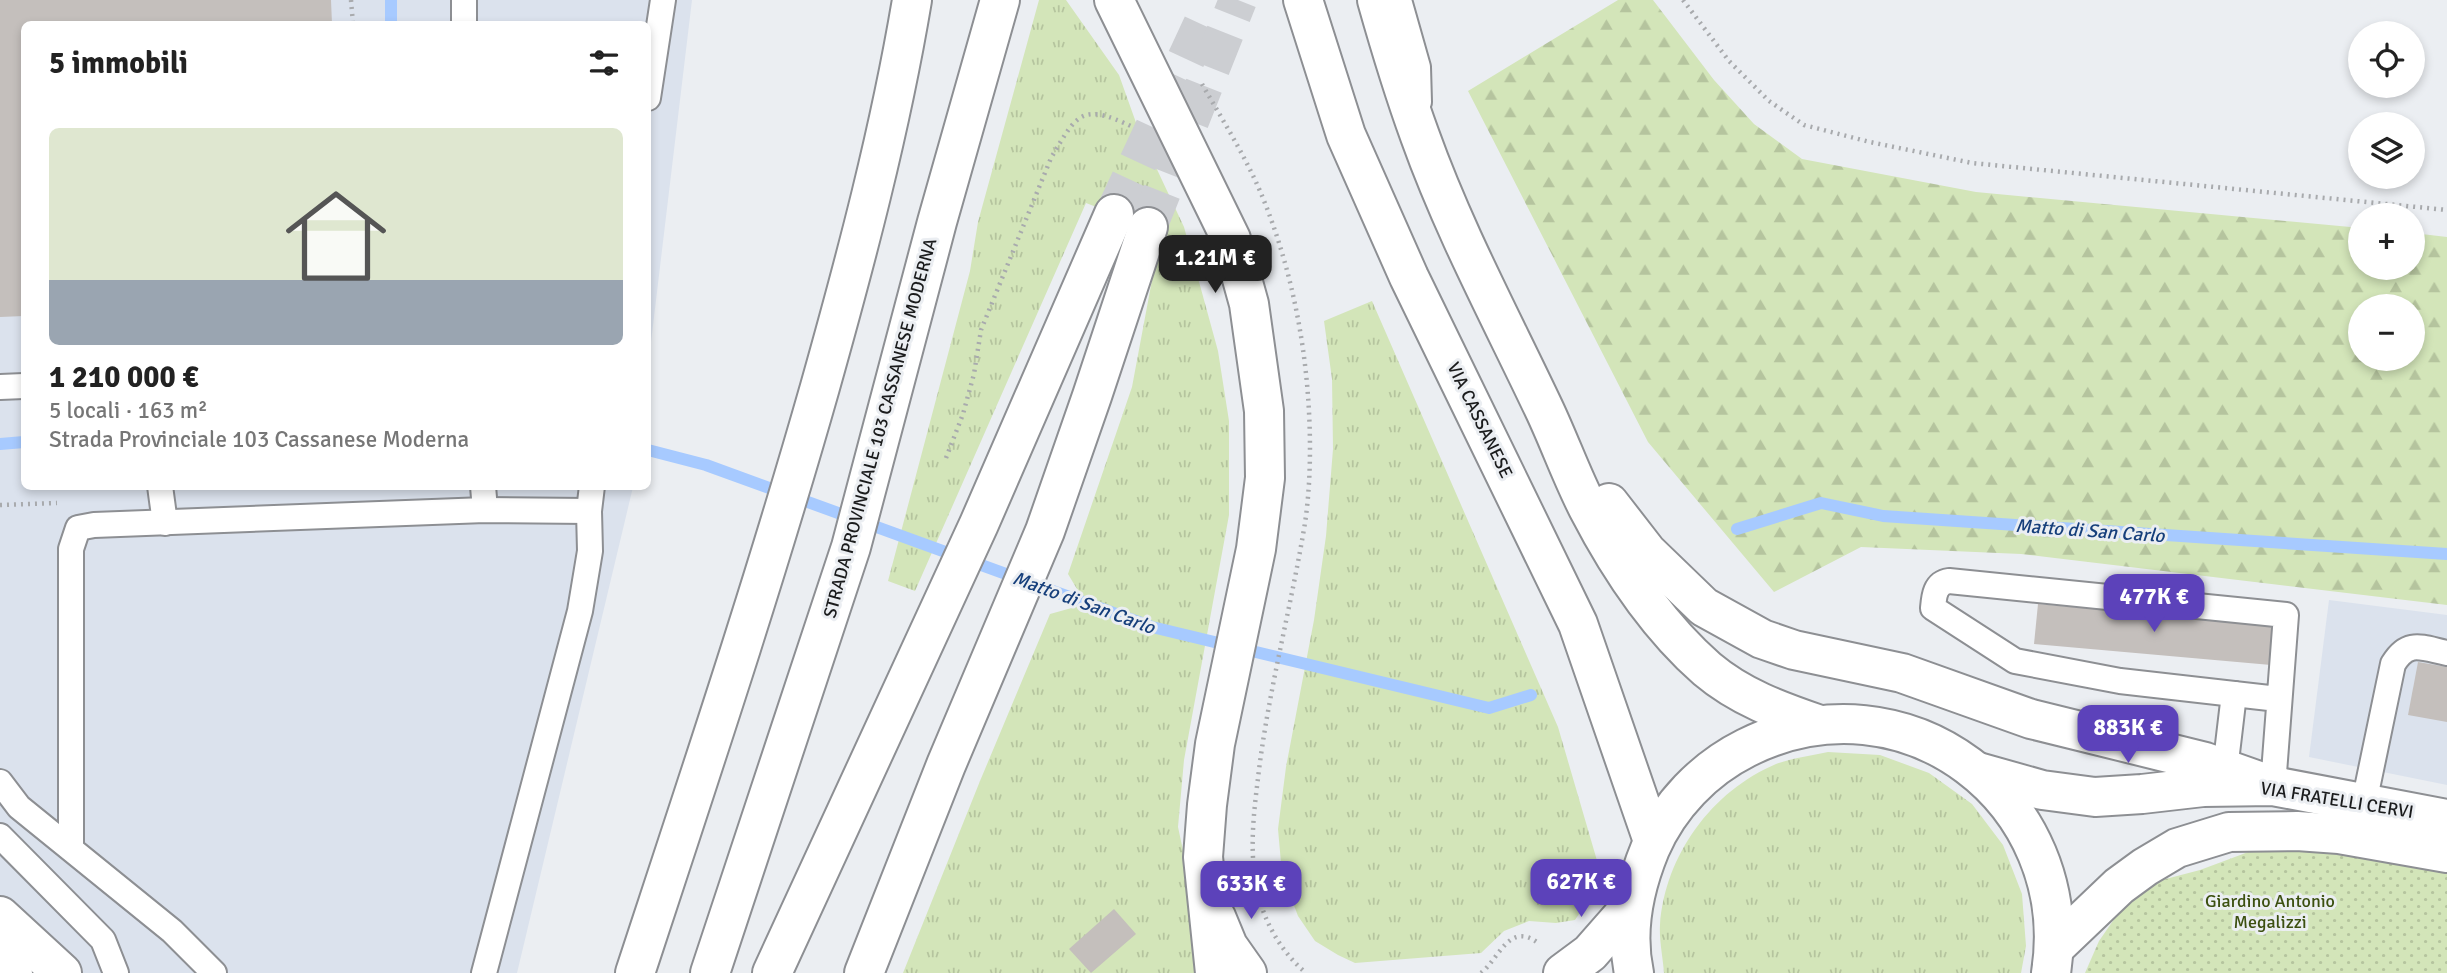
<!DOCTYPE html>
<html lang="it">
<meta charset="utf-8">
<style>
:root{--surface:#fff;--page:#f2f2f2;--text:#222;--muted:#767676;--accent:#5c42ba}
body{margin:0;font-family:Signika,sans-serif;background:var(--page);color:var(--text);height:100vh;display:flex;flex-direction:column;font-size:26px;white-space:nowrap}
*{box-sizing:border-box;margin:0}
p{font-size:23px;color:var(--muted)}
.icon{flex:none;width:38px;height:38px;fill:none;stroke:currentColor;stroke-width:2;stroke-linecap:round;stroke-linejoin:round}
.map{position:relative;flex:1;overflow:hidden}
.details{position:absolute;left:21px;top:21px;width:630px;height:469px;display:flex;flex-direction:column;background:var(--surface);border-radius:10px;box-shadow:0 4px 10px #0003}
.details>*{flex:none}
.tools{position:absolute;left:2348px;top:21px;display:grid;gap:14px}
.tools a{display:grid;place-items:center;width:77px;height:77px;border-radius:50%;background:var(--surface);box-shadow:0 4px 10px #0003;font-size:35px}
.price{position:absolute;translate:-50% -60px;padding:0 16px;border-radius:14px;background:var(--accent);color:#fff;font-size:23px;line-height:46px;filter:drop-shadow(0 2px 4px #0008)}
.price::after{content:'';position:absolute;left:50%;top:42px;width:21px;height:16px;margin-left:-10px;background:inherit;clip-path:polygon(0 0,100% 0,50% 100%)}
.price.on{background:#222;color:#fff}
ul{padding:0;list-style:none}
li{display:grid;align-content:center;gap:14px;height:371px;padding:0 28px}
li span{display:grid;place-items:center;height:217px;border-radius:10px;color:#555}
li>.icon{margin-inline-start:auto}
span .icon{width:126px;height:126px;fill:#fffc;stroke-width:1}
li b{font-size:30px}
h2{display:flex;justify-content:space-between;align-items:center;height:84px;padding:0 28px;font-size:30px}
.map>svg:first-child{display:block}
.built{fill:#dbe2ed}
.grass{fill:url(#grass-tufts)}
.forest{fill:url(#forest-firs);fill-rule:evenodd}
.park{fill:url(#park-dots)}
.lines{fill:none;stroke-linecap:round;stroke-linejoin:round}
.stream{stroke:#a7caff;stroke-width:12}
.building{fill:#c4bfbc}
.highway-tunnel{stroke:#ccced2;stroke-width:38;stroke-dasharray:38 19;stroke-linecap:butt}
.lane-casing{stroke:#8d8f93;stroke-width:28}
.street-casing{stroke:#8d8f93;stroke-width:42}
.secondary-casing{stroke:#8d8f93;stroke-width:42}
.primary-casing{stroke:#8d8f93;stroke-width:42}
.highway-casing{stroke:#8d8f93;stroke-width:42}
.path{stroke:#a8aaad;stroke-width:4.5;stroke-dasharray:2 5;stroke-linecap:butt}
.lane{stroke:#fff;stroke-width:24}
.street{stroke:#fff;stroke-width:38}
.secondary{stroke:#fff;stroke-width:38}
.primary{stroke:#fff;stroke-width:38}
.highway{stroke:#fff;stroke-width:38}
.labels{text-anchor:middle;stroke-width:6;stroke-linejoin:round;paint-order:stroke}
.street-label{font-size:18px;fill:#1a1b1c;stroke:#ebeef2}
.park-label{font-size:18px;fill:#3c5010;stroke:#ebeef2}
.water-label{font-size:19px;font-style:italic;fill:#163f7b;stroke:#ebeef2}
</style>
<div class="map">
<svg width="2447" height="973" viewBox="0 0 2447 973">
<defs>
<pattern id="grass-tufts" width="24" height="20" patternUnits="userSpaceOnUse" patternTransform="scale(1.75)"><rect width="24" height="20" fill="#d3e5b9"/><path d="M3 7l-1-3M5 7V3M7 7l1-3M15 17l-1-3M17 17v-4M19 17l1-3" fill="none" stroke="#b5c49e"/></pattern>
<pattern id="forest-firs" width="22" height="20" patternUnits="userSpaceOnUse" patternTransform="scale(1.75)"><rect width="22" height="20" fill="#d3e5b9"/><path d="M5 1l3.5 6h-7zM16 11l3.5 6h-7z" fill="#b5c49e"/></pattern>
<pattern id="park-dots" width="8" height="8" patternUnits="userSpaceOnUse" patternTransform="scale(1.75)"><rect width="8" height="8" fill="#d3e5b9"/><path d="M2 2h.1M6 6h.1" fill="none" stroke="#b5c49e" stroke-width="1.8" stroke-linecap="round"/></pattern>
</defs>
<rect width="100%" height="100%" fill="#ebeef2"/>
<!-- built -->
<g class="built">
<polygon points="0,0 692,0 648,367 648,24 24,24 24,486 633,487 517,973 0,973"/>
<polygon points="2329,600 2447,615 2447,785 2309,757"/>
</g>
<!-- grass -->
<g class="grass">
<polygon points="1039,0 1066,0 1119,75 1139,131 1184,227 1218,351 1229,421 1229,515 1184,760 1178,827 1193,897 1194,973 903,973 980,781 1050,614 1086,604 1068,574 1132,387 1161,232 1086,203 915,591 888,581 970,271 978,222"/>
<polygon points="1372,301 1558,727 1598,864 1585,905 1575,920 1556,923 1529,921 1504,931 1481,953 1355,963 1338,955 1315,941 1298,916 1282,874 1278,829 1286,767 1314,620 1326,536 1333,449 1332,379 1324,321"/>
<path d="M1828 752 1880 755 1929 773 1972 804 2003 845 2022 894 2026 946 2021 973H1664C1663 958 1659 940 1660 925 1665 855 1712 791 1776 764 1792 758 1811 756 1828 752Z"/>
</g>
<!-- forest -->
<path class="forest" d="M1618 0H1653L1714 80 1754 124 1802 159 1976 192 2361 228V268H2413V233L2447 237V605L2021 554 1861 547 1774 592 1648 442 1468 91ZM2361 306H2413V359H2361Z"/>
<!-- park -->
<polygon class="park" points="2259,848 2351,854 2447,869 2447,973 2085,973 2099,941 2126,902 2158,881 2200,870"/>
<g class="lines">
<!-- stream -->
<g class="stream">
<polyline points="391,0 391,24"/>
<polyline points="0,444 24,442"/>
<polyline points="648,450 706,465 1152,627 1489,708 1531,695"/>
<polyline points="1737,529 1821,503 1883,516 2447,554"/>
</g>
</g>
<!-- building -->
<g class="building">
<polygon points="0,0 331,0 332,24 24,24 24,316 0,317"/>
<polygon points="2038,604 2275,625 2271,665 2034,644"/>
<polygon points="2418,662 2447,667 2447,722 2408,715"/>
<polygon points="1114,909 1136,934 1091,973 1069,949"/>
</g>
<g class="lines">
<!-- highway-tunnel -->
<g class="highway-tunnel">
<polyline points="1114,214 1206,16"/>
<polyline points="1148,227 1238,0"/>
</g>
<defs>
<g id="lane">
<polyline points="464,0 464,24"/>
<polyline points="1399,0 1418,67 1419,102"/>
<polyline points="648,98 663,0"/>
<polyline points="0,387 24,386"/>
<polyline points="160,486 165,523"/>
<polyline points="483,486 485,510"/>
<polyline points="2225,770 2234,694"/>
<polyline points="0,782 19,807 172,931 214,973"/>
<path d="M2273 786 2286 615 1949 581C1935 583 1934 596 1933 608L2015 661 2120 681 2278 699"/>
<path d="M2364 803 2393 664C2408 639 2422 648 2447 653"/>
<polyline points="0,836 103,940 116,973"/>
<polyline points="71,847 71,549 78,528 94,525 485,510 589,511"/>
<polyline points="484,973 580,611 590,551 589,511 592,486"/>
</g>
<g id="street">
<polyline points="1114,0 1231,239 1249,304 1264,411 1265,478 1256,549 1215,744 1207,805 1203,857 1215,973"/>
<polyline points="1216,917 1228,946 1247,973"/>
</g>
<g id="secondary">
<polyline points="1978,772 2042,790 2095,797 2142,794 2203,787 2273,786 2447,819"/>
<polyline points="0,916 62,973"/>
<polyline points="2055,947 2119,886 2145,867 2177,848 2229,832 2297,831 2339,834 2447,853"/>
<polyline points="0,960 13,973"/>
<polyline points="1563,973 1590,953 1633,904"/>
</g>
<g id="primary">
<polyline points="1303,0 1346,135 1409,277 1578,624 1653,841"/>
<path d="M1377 0C1390 46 1404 92 1420 136 1454 231 1502 320 1545 411 1560 443 1572 477 1588 508 1618 566 1658 626 1707 669 1740 697 1779 711 1820 725"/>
<polyline points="1609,503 1647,552 1704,607 1762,639 1794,650 1902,673 2031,719 2205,762 2273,786"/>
<path d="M1634 973C1625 931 1634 888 1650 849 1669 805 1704 769 1746 748 1905 668 2078 800 2051 973"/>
</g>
<g id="highway">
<path d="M635 973C699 778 764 584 820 387 856 259 890 131 912 0"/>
<polyline points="710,973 851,547 937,222 1000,0"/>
<polyline points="772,973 979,524 1114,214"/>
<polyline points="864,973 946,765 1045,531 1092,396 1148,227"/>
</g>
</defs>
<!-- lane casing -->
<use href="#lane" class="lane-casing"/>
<!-- street casing -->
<use href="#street" class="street-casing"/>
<!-- secondary casing -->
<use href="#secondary" class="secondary-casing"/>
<!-- primary casing -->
<use href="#primary" class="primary-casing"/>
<!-- highway casing -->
<use href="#highway" class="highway-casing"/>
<!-- path -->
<g class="path">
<polyline points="351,0 353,24"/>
<polyline points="1683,0 1729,61 1769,101 1804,125 1870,142 1972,163 2447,210"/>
<path d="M1202 84C1222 119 1244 154 1260 191 1287 255 1303 327 1308 396 1311 437 1311 482 1305 523 1291 608 1268 692 1258 778 1254 811 1250 844 1255 878 1260 915 1278 949 1306 973"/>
<path d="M946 458 963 414 974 374 981 330 1051 158C1078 112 1082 103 1133 127"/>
<polyline points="0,505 57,503"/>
<path d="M1481 973C1499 959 1509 921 1538 943"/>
</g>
<!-- lane -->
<use href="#lane" class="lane"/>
<!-- street -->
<use href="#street" class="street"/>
<!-- secondary -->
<use href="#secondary" class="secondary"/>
<!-- primary -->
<use href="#primary" class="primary"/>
<!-- highway -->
<use href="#highway" class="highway"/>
</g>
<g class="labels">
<!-- street labels -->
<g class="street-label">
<text transform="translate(1480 420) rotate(64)" y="6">VIA CASSANESE</text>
<text transform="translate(880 428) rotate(-75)" y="6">STRADA PROVINCIALE 103 CASSANESE MODERNA</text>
<text transform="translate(2337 800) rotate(9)" y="6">VIA FRATELLI CERVI</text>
</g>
<!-- park labels -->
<g class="park-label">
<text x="2270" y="907">Giardino Antonio<tspan x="2270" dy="21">Megalizzi</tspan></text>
</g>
<!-- water labels -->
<g class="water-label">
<text transform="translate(2090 530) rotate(4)" y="7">Matto di San Carlo</text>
<text transform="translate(1084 602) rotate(20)" y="7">Matto di San Carlo</text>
</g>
</g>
</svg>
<div class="tools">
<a><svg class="icon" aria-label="locate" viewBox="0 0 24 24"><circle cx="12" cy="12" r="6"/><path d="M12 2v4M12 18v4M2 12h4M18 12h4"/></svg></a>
<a><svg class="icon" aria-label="layers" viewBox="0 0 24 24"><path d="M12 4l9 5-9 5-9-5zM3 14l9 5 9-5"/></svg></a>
<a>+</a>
<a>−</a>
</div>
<b class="price on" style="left:1215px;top:295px">1.21M €</b>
<b class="price" style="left:2154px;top:634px">477K €</b>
<b class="price" style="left:2128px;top:765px">883K €</b>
<b class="price" style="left:1581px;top:919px">627K €</b>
<b class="price" style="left:1251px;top:921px">633K €</b>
<section class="details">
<h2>5 immobili<svg class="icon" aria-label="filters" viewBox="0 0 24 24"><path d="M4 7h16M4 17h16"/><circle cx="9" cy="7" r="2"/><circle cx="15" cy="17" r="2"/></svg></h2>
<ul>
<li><span style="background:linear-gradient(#dfe7d0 70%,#9aa5b1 0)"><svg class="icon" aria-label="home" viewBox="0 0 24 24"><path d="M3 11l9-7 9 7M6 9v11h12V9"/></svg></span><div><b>1 210 000 €</b><p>5 locali · 163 m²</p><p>Strada Provinciale 103 Cassanese Moderna</p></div></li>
</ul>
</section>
</div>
